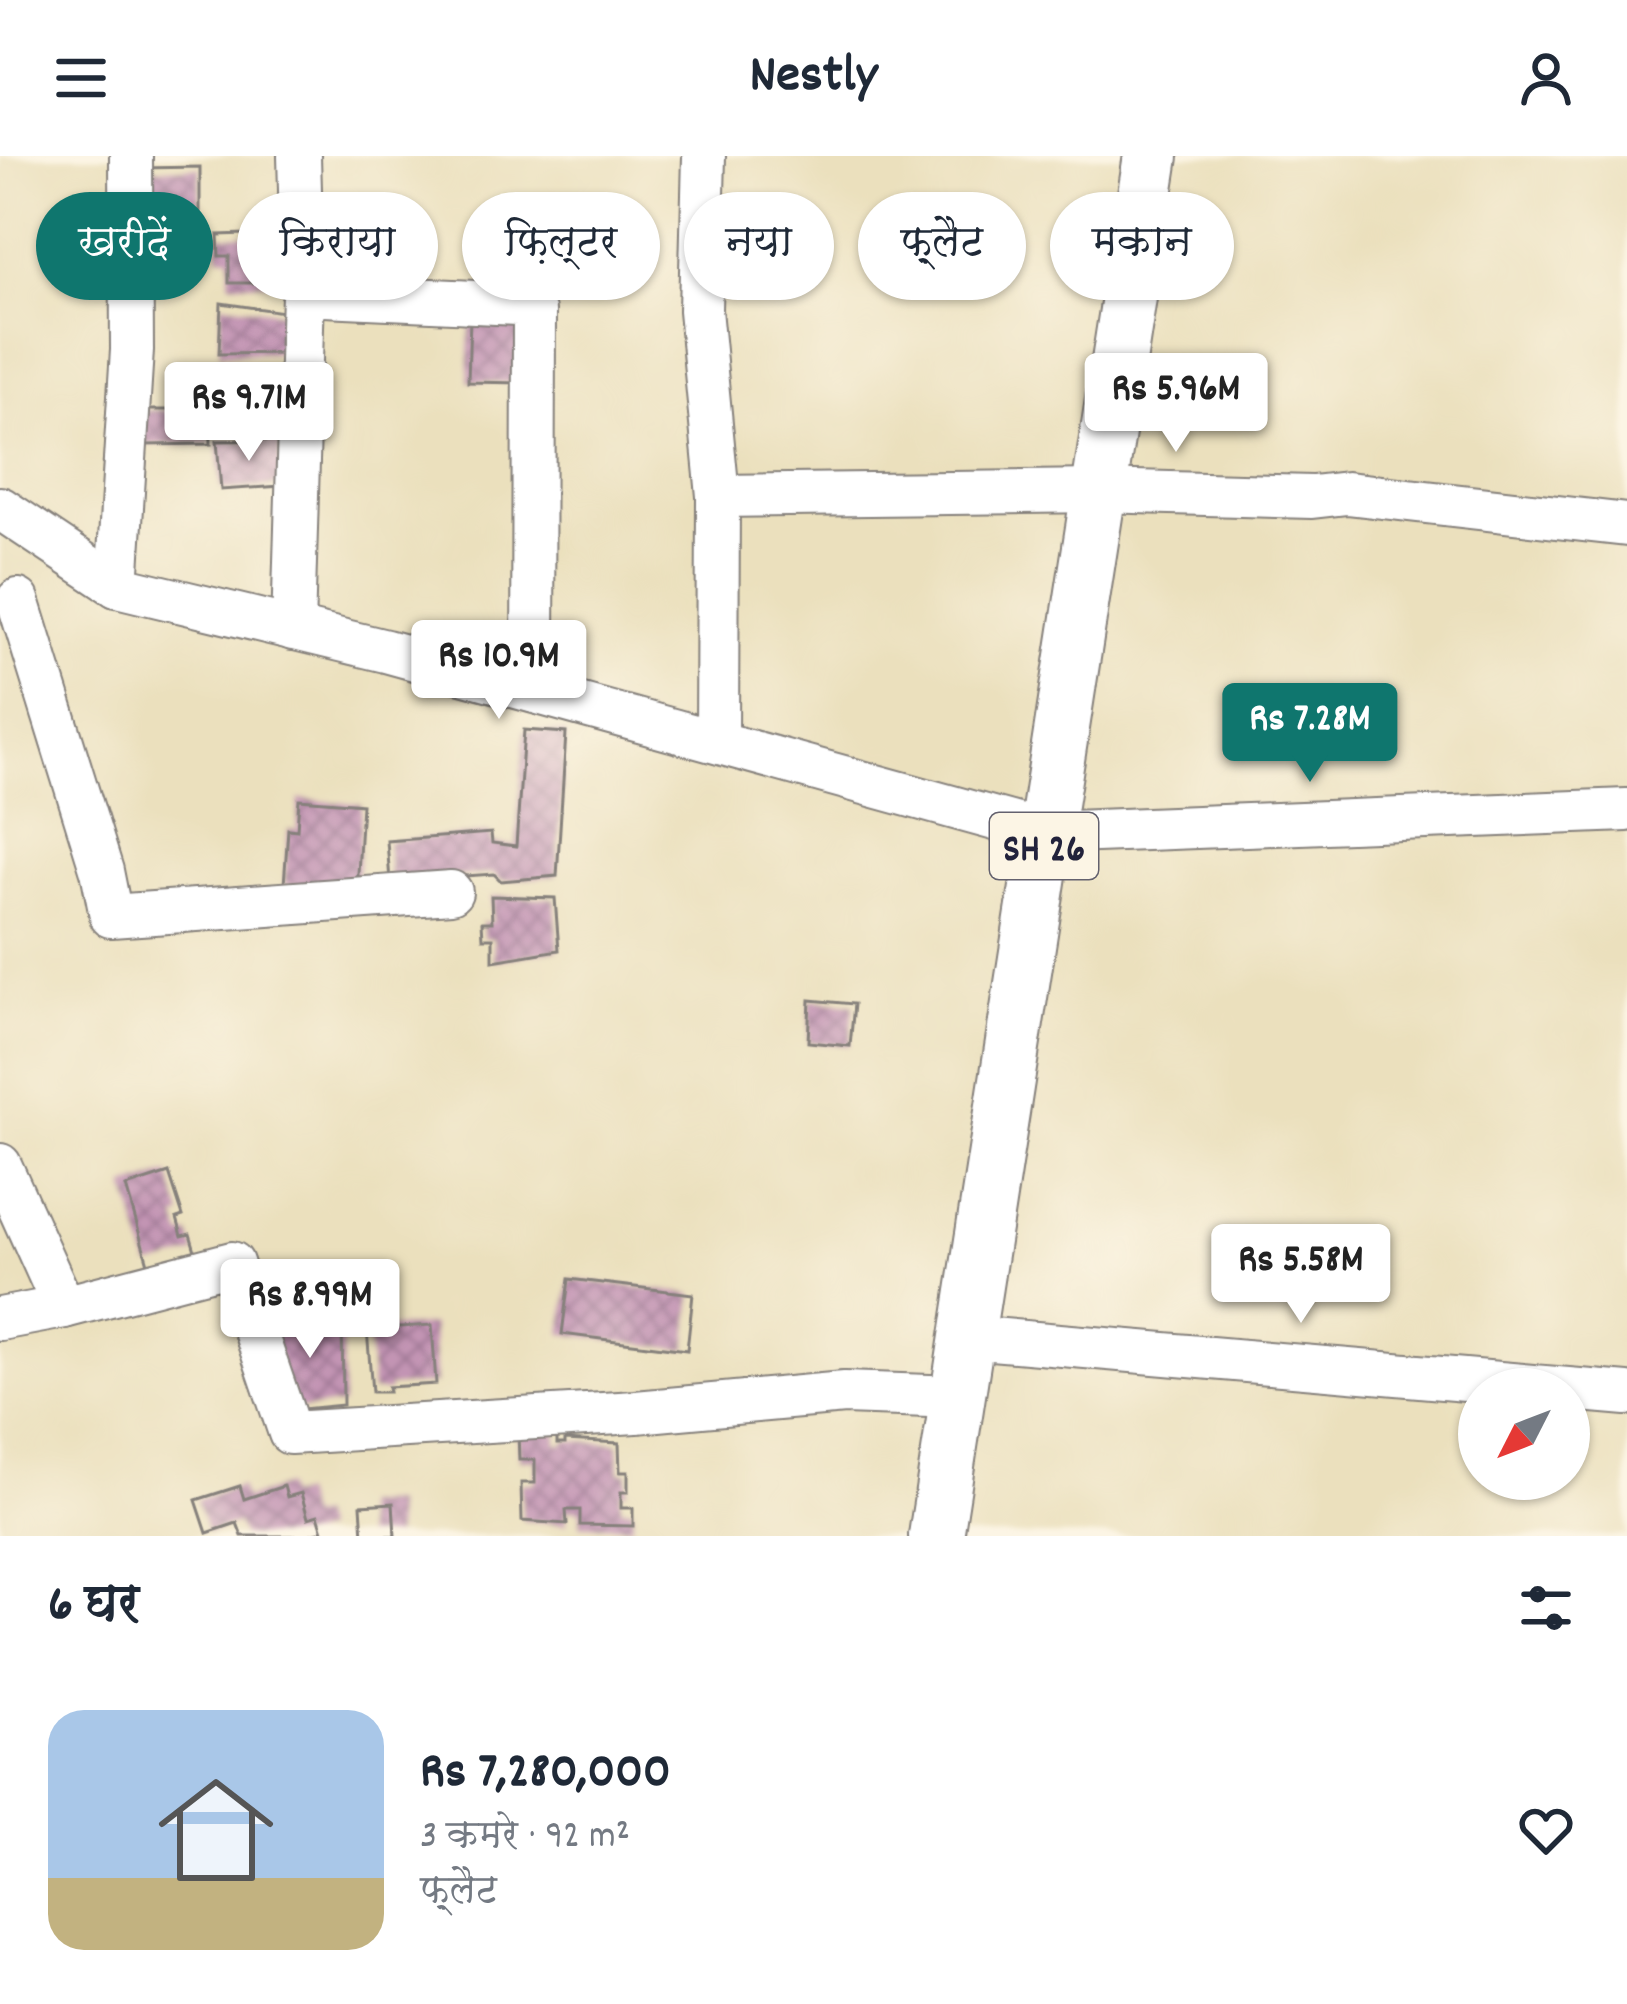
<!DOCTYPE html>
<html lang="hi">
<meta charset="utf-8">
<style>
:root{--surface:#fff;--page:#f2f2f3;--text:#1f2937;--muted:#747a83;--line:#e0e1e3;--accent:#0f766e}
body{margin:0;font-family:Dekko,"Playpen Sans Deva",sans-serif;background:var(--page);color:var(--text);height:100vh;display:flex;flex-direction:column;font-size:45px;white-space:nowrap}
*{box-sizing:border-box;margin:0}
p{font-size:39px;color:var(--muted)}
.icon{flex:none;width:66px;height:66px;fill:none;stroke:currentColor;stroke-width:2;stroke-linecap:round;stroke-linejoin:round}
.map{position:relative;height:1380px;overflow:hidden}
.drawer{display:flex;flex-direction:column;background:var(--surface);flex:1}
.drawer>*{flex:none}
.guide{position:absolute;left:36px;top:36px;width:1557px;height:108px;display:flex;gap:24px}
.needle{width:78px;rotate:228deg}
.fabs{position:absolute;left:1458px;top:1212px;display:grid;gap:24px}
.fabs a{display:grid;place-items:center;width:132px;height:132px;border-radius:50%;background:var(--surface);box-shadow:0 3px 9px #0004;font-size:60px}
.price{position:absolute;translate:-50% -102px;padding:0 27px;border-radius:12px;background:#fff;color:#222;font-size:39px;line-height:78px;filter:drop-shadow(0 3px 6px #0008)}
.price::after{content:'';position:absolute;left:50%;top:72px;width:36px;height:27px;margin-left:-18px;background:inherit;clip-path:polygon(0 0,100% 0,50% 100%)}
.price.active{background:var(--accent);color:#fff}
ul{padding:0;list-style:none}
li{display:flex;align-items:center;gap:36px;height:300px;padding:0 48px}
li+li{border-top:3px solid var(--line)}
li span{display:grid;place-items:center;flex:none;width:336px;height:240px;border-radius:36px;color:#555}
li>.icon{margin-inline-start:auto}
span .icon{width:144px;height:144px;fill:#fffc;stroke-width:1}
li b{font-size:51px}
h2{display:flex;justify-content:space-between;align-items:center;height:144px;padding:0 48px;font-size:51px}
.tag{padding:0 42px;border-radius:54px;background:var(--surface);box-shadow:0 3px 9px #0004;font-size:42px;line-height:108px}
.tag.active{background:var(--accent);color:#fff}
header{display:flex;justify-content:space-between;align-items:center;height:156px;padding:0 48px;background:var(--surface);font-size:54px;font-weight:700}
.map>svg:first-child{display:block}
.building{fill:url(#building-cross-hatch)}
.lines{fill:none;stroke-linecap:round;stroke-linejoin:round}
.minor-casing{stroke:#86817c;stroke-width:46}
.major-casing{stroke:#86817c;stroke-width:58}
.minor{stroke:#fff;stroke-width:42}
.major{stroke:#fff;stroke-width:54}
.labels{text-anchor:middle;stroke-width:10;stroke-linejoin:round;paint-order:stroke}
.shield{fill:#fcf5e5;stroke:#63616e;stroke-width:3}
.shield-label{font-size:39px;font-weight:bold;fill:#22223b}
</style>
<header><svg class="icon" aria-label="menu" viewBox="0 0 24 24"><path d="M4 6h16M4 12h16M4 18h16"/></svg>Nestly<svg class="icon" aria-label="person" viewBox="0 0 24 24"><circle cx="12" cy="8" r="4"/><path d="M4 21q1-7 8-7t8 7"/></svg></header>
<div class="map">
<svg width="1627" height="1380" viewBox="0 0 1627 1380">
<defs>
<pattern id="building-cross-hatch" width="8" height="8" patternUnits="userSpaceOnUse" patternTransform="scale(3)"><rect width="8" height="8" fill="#c394b4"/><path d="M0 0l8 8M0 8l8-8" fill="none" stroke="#9e7894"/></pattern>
</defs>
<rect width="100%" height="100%" fill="#fcf5e5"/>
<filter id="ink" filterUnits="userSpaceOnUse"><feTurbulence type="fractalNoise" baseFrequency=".00833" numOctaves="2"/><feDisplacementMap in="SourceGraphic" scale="24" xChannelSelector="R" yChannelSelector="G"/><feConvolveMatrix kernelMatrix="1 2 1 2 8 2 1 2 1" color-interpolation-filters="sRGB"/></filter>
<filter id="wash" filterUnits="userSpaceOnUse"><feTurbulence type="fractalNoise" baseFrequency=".004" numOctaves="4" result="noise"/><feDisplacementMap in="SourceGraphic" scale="48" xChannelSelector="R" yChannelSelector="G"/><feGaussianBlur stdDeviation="2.7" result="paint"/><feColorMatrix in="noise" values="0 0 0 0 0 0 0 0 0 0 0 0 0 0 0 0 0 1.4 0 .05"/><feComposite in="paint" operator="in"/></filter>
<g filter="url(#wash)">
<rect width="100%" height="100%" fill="#ebe0bd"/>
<g id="blocks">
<!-- building -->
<g class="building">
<polygon points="200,11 200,66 140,66 140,12"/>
<polygon points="280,77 282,127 229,127 229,100 219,100 218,79"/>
<polygon points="221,147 283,156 283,197 219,198"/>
<polygon points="470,162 524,164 523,227 468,226"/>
<polygon points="282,218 283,260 224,261 223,219"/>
<polygon points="141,254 210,254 211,288 142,289"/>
<polygon points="280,284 281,330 221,334 217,285"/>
<polygon points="524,574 566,577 557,720 501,725 494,718 390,725 387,685 491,677 492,687 516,690"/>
<polygon points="299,643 362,648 357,735 284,729 288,673 297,674"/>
<polygon points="491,740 555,742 559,794 493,805 493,782 483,782 482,766 492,766"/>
<polygon points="810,844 854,848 850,890 808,886"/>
<polygon points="169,1017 183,1060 177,1062 182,1080 190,1078 196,1098 149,1111 126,1031"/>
<polygon points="569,1123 693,1138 687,1194 562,1178"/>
<polygon points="342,1160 343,1249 292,1254 264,1168"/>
<polygon points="432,1169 436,1228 388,1231 389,1236 372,1236 367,1173"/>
<polygon points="518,1276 557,1276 557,1288 565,1288 565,1284 619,1287 620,1316 628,1316 628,1336 621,1336 621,1352 633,1352 633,1370 580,1369 580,1354 566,1354 567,1368 522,1365 521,1327 535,1327 535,1304 519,1304"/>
<polygon points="240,1330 244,1343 284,1330 287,1341 301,1337 308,1362 318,1359 323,1375 305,1380 242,1380 237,1367 207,1377 196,1344"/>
<polygon points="393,1347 395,1380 363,1380 361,1349"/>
</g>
</g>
</g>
<g filter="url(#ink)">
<use href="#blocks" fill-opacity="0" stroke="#86817c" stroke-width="3"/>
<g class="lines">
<defs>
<g id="minor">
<polyline points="704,0 700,154 718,340 717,585"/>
<polyline points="303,138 518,148 534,155 533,535"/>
<polyline points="718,340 1099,335 1312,341 1347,337 1627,369"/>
<polyline points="0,352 117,430 386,495 1046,677 1627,654"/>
<polyline points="117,430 132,194 131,0"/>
<polyline points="18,444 102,715 111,760 451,736"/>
<polyline points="293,473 303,138 299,0"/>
<polyline points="0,1009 64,1151 232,1107 290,1277 636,1256 844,1237 958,1241"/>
<polyline points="0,1163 64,1151"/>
<polyline points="968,1181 1627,1238"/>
</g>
<polyline id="major" points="936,1380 1151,0"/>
</defs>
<!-- minor casing -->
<use href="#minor" class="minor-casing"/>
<!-- major casing -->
<use href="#major" class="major-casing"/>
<!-- minor -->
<use href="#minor" class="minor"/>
<!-- major -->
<use href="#major" class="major"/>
</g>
</g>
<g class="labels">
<!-- shield labels -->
<rect class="shield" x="990" y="657" width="108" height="66" rx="9"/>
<g class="shield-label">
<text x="1044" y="704">SH 26</text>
</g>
</g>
</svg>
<div class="fabs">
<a><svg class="needle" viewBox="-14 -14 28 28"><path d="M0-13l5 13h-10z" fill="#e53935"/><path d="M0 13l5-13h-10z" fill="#747a83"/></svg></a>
</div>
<b class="price" style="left:1176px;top:299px">Rs 5.96M</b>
<b class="price" style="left:249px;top:308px">Rs 9.71M</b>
<b class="price" style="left:499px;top:566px">Rs 10.9M</b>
<b class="price active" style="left:1310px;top:629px">Rs 7.28M</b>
<b class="price" style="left:1301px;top:1170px">Rs 5.58M</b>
<b class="price" style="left:310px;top:1205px">Rs 8.99M</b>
<div class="guide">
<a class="tag active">खरीदें</a>
<a class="tag">किराया</a>
<a class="tag">फ़िल्टर</a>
<a class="tag">नया</a>
<a class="tag">फ़्लैट</a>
<a class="tag">मकान</a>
</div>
</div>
<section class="drawer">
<h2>6 घर<svg class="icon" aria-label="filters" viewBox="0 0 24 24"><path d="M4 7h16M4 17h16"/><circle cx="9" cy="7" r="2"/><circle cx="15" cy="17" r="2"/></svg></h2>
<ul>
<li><span style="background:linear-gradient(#a9c7e8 70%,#c2b280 0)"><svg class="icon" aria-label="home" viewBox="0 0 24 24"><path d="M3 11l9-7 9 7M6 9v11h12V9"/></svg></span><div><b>Rs 7,280,000</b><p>3 कमरे · 92 m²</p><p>फ़्लैट</p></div><svg class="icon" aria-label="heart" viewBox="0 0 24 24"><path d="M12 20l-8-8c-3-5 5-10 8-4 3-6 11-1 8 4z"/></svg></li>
</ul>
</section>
